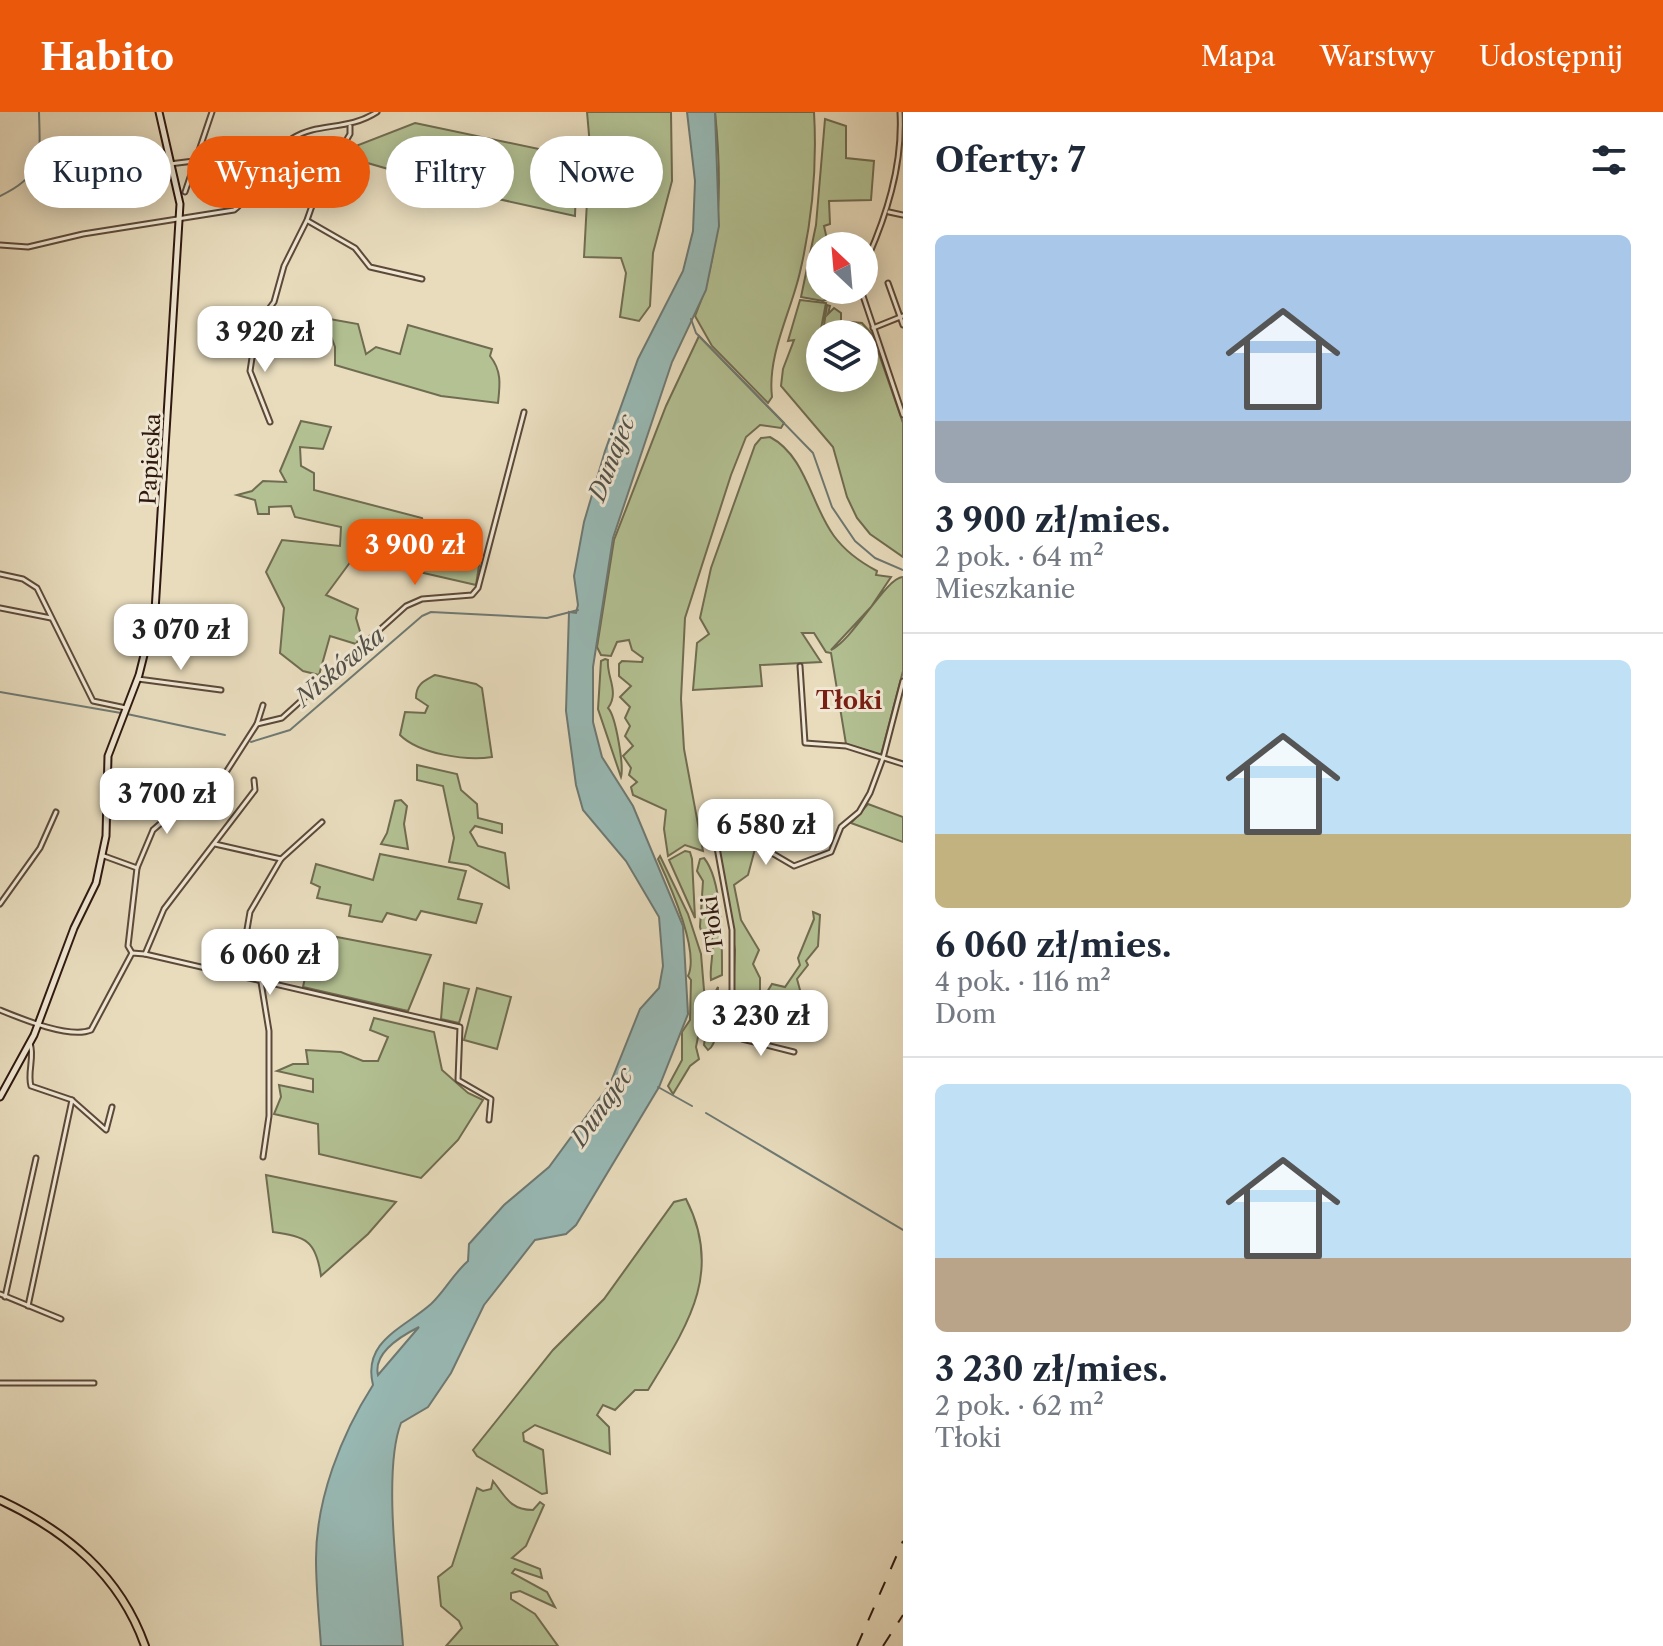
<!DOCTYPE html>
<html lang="pl">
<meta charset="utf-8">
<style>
:root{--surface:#fff;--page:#f2f2f3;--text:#1f2937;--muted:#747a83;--line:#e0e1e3;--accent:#ea580c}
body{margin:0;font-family:"Libre Caslon Text",serif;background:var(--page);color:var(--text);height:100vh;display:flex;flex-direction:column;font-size:30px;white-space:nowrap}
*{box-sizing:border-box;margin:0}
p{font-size:26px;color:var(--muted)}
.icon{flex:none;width:44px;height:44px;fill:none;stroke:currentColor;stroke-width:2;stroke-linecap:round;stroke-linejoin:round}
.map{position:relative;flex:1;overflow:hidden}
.sheet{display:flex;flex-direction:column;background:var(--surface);width:760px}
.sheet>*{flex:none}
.hud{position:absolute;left:24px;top:24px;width:758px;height:72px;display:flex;gap:16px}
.needle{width:52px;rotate:334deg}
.controls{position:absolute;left:806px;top:120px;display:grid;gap:16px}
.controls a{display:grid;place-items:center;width:72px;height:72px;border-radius:50%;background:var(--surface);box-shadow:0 4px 20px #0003;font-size:40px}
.price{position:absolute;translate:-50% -68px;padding:0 18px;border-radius:16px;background:#fff;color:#222;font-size:26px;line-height:52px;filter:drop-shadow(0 2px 4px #0008)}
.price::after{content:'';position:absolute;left:50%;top:48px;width:24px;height:18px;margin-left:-12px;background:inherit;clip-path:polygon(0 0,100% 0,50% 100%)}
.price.current{background:var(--accent);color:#fff}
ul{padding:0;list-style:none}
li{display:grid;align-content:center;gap:16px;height:424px;padding:0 32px}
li+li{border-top:2px solid var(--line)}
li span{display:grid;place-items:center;height:248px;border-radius:12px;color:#555}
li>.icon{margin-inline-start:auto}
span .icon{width:144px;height:144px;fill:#fffc;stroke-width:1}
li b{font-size:34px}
h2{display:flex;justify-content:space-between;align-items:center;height:96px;padding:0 32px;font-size:34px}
.chip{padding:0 28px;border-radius:36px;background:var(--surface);box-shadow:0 4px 20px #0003;font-size:28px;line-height:72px}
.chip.current{background:var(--accent);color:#fff}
header{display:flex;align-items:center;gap:48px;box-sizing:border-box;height:112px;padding:0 40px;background:var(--accent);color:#fff}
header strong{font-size:38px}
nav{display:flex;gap:44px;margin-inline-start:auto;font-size:28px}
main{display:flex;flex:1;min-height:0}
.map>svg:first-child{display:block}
.green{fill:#b3c193;stroke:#706c51;stroke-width:2}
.water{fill:#98bab6;stroke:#6e7973;stroke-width:2;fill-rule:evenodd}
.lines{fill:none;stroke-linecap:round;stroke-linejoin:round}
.stream{stroke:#6e7973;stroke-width:2}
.street-casing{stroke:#5c493a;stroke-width:7}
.secondary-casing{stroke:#2e180f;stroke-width:9}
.primary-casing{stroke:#2e180f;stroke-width:10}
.street{stroke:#f0e8d4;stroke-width:3}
.secondary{stroke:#f0e8d4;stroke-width:5}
.primary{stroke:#e8dcbd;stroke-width:6}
.rail{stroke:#2e180f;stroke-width:2;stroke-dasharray:14 14;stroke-linecap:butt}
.labels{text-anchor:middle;stroke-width:6;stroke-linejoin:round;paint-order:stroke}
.street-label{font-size:22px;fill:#2e180f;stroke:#f0e8d4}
.water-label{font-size:24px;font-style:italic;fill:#535149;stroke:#f0e8d4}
.neighbourhood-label{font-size:24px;font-weight:bold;fill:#7a1f14;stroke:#f0e8d4}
</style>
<header>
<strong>Habito</strong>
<nav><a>Mapa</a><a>Warstwy</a><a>Udostępnij</a></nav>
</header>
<main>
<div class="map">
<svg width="903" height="1534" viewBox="0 0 903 1534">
<rect width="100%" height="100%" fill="#e8dcbd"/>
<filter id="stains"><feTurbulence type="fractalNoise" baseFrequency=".0025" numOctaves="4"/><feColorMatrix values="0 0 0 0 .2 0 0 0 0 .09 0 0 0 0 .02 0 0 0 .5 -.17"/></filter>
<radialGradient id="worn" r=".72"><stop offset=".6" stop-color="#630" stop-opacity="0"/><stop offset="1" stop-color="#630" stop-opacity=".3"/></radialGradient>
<!-- green -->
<g class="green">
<polygon points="587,0 671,0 672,69 653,141 650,194 639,209 620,205 626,161 621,146 584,145 590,34"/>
<path d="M715 0H814C817 52 812 109 800 160 791 200 767 243 772 285L768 291 712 234 695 204C722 140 722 68 715 0Z"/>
<polygon points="825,7 846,14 846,46 874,49 871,88 829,89 830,112 824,114 828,132 835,134 820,134 820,178 850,178 823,189 801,185 816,113"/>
<polygon points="415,11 577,45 575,104 471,81 340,43 344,34 351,36"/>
<polygon points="800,188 826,191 819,227 820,266 864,266 864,222 827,222 832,214 824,213 827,193 830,194 828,202 834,196 841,201 841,209 862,211 872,222 903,311 903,445 870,422 857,406 847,385 833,335 781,274 783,257 794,228 788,229"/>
<path d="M324 206 358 212 366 242 376 235 400 242 408 213 492 237 490 244C502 259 500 273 498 291L441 284 335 253V235Z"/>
<polygon points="699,224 784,311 781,316 760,313 746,325 731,363 685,506 681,587 684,637 703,739 685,733 668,744 664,717 666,698 633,683 631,675 637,670 629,663 631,656 623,644 633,634 625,624 630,614 625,606 630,595 620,585 631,574 619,564 619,552 622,549 642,550 643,546 632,538 629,528 617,530 611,544 601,543 597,535 614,428 666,294"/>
<polygon points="301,309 331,315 323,337 300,335 301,354 314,361 314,378 422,406 423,410 410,409 408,425 480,447 476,473 354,445 326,483 358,497 356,506 361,523 356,532 330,524 319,563 303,559 280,541 284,496 266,460 282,428 340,434 341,415 295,405 291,394 269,395 269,402 258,402 255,388 237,383 252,379 263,369 286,370 280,359"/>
<path d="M770 325C806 344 811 393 834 424 845 439 860 450 877 459L876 463 891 465 871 495 831 538C853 528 887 464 903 465V559L881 643 846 632 831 541 826 540 814 521H802L821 550 760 553 762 574 693 578 697 531 709 522 700 506 711 456 755 333 761 326Z"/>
<path d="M605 547 608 548C606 564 620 580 608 596 616 604 624 655 621 665L598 597 601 549Z"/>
<path d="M435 563 476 572 482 576 492 645C466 649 419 642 400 623L405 600 425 601 428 594 416 586C416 572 424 569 435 563Z"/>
<polygon points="417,653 457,662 461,678 477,692 478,706 502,712 502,721 475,714 470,720 478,734 505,741 509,776 468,753 449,750 454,726 443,674 417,668"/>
<polygon points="401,688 407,694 404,712 408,737 381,732 387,721 395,689"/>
<polygon points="868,692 903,705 903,730 851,711"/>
<polygon points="733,722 755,737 748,763 734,773 741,808 759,838 753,852 760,866 760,885 747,909 735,921 732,908 735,838 718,737 722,726"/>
<polygon points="685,739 690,740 692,747 695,806 669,748"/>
<polygon points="380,742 466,759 458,787 482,792 476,811 421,799 416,808 387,801 382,810 349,804 351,793 317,786 320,775 311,771 316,752 373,768"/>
<path d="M660 744 688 802 701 842 705 890 696 935 699 947 690 954 673 982 668 974 682 948V920L690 908 691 868 688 864C700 839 670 773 658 747Z"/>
<path d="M704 746C723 769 722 833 722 863L711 868C709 853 716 836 711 822H702L700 815 703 769 697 759 700 747Z"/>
<polygon points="813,800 820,803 818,834 806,849 808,853 797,867 800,878 758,924 740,924 772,872 785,875 800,853 798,846 814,807"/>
<polygon points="337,825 431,843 408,899 303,875 309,847 331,846"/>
<polygon points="444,871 469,877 459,911 441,907"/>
<path d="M718 875 717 894 712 900C717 910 718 932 708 938L704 933 710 890Z"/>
<polygon points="477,876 511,885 497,937 464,928"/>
<polygon points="374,906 434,920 442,958 468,981 483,988 458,1028 421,1066 319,1042 318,1012 274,1002 281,985 279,973 313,980 313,967 277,959 293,952 308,952 306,938 341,940 363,949 378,949 388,925 370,918"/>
<path d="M266 1063 396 1090 368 1122 321 1164C316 1129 307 1125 273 1120Z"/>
<path d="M686 1087C724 1161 687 1214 648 1278H635L615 1298 603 1293 597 1303 609 1315 610 1342 535 1313 523 1321 524 1329 543 1338 547 1381 542 1382 477 1344 473 1338 553 1238 604 1187 674 1090Z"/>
<path d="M493 1369C505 1384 510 1398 533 1398L540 1390 544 1393 526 1434 512 1446 540 1457 542 1466 515 1457 512 1461 547 1480 555 1495 520 1479 511 1481V1487L535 1502 558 1534H446L462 1516 459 1509 441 1494 438 1465 452 1454 477 1376 483 1379 491 1377Z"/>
</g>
<!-- water -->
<path class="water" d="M687 0H715L719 114 706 178 672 250 613 426 593 555V610L602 645 633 694 683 814 688 902 659 975 576 1113 566 1122 535 1128 484 1193 451 1261 428 1295 401 1311C382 1360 399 1478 403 1534H321C319 1505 316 1476 316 1447 316 1387 341 1323 373 1273 362 1229 404 1216 431 1192 445 1179 453 1162 468 1149L469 1132 504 1093 549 1055 610 972 640 897 659 876 663 854 659 805 626 749 583 698 576 673 566 599 569 500 576 501 578 493 574 464 584 410 605 339 638 247 683 159 693 119 695 69ZM419 1215 378 1263C373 1241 401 1224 419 1215Z"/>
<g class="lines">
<!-- stream -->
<g class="stream">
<path d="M0 84C45 63 40 44 39 0"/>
<polyline points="691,207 696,221 813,341 832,395 855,429 875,446 903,458"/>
<polyline points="0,580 121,601"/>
<polyline points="127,602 225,623"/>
<polyline points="251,630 290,618 422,504 431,500 547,506 578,498"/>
<polyline points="658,975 692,994"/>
<polyline points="706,1001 903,1118"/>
</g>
<defs>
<g id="street">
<polyline points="31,69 194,49"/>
<polyline points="185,80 212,0"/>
<polyline points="889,100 903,103"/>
<polyline points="308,109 355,136 370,155 422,167"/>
<path d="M0 133 28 135 83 122 234 98C247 89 249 74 256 61 264 48 281 34 293 26 318 10 348 19 377 0"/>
<path d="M864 154C886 106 903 54 900 0"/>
<polyline points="888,171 903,213"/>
<polyline points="861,178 903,303"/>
<polyline points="873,216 903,204"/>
<polyline points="270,310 250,259 257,213 274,190 284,154 307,108 319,74 350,22 350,14"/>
<polyline points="0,462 23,467 37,476 93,589 126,596"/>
<polyline points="0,496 51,506"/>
<polyline points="800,554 805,631 846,634 903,652"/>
<polyline points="138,567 221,578"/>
<polyline points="257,612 263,593"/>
<polyline points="215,732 281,747 322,710"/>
<polyline points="104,744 137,756"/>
<polyline points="0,792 40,736 56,700"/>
<polyline points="132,841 128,834 137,756 153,718 183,692 221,668 257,612 282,606 406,494 422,487 472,483 478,476 524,300"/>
<polyline points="145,842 164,797 255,678 254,668"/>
<polyline points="239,864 250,800 281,747"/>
<polyline points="261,870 269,919 269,1004 263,1045"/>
<path d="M0 898C22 907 70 927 91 918L132 841 145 842 460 915 458 968 491 987 489 1008"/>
<path d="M30 931C35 945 27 960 31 974L72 988 106 1018 112 995"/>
<polyline points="794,940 742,927 732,920 732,818 716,730 725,721 736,720 794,754 831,740 841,715 859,700 870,681 883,646 903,569"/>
<polyline points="0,1182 61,1207"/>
<polyline points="5,1185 36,1046"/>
<polyline points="28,1194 72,988"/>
<polyline points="0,1271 94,1271"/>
</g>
<polyline id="secondary" points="0,985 34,923 74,816 96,771 106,724 108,644 139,563 155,499 180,92 159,0"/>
<path id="primary" d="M0 1388C66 1419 120 1463 145 1534"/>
</defs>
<!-- street casing -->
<use href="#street" class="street-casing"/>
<!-- secondary casing -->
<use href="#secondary" class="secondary-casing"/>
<!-- primary casing -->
<use href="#primary" class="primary-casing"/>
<!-- street -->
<use href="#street" class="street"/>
<!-- secondary -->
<use href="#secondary" class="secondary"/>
<!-- primary -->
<use href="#primary" class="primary"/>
<!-- rail -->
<g class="rail">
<polyline points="857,1534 903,1429"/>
<polyline points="883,1534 903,1503"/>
</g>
</g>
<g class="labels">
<!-- street labels -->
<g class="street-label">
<text transform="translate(150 347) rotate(-87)" y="8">Papieska</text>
<text transform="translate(712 812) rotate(-97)" y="8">Tłoki</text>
</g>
<!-- water labels -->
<g class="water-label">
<text transform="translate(612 346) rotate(-69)" y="8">Dunajec</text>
<text transform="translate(340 555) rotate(-40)" y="8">Niskówka</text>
<text transform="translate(602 995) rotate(-55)" y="8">Dunajec</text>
</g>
<!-- neighbourhood labels -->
<g class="neighbourhood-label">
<text x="849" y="597">Tłoki</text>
</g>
</g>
<rect width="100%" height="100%" filter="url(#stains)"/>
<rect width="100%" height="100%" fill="url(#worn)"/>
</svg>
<div class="controls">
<a><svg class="needle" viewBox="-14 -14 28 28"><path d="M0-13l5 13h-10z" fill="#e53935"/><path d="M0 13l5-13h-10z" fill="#747a83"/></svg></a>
<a><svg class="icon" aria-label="layers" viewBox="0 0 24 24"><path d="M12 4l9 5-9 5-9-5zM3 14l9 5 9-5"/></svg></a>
</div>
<b class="price" style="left:265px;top:262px">3 920 zł</b>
<b class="price current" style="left:415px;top:475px">3 900 zł</b>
<b class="price" style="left:181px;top:560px">3 070 zł</b>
<b class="price" style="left:167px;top:724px">3 700 zł</b>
<b class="price" style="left:766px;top:755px">6 580 zł</b>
<b class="price" style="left:270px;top:885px">6 060 zł</b>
<b class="price" style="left:761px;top:946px">3 230 zł</b>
<div class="hud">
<a class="chip">Kupno</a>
<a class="chip current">Wynajem</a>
<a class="chip">Filtry</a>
<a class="chip">Nowe</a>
</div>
</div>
<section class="sheet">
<h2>Oferty: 7<svg class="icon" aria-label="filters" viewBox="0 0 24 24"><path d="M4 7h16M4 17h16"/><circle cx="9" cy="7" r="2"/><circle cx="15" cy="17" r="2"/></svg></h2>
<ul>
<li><span style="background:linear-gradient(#a9c7e8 75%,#9aa5b1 0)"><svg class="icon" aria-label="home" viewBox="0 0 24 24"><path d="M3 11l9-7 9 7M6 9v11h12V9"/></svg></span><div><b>3 900 zł/mies.</b><p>2 pok. · 64 m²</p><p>Mieszkanie</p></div></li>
<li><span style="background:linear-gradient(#bfe0f5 70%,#c2b280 0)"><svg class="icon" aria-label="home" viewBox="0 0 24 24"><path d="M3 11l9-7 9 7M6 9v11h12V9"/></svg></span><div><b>6 060 zł/mies.</b><p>4 pok. · 116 m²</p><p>Dom</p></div></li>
<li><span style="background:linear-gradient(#bfe0f5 70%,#b9a48a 0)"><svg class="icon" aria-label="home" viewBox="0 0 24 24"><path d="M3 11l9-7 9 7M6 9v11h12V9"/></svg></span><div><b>3 230 zł/mies.</b><p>2 pok. · 62 m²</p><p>Tłoki</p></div></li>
</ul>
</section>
</main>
